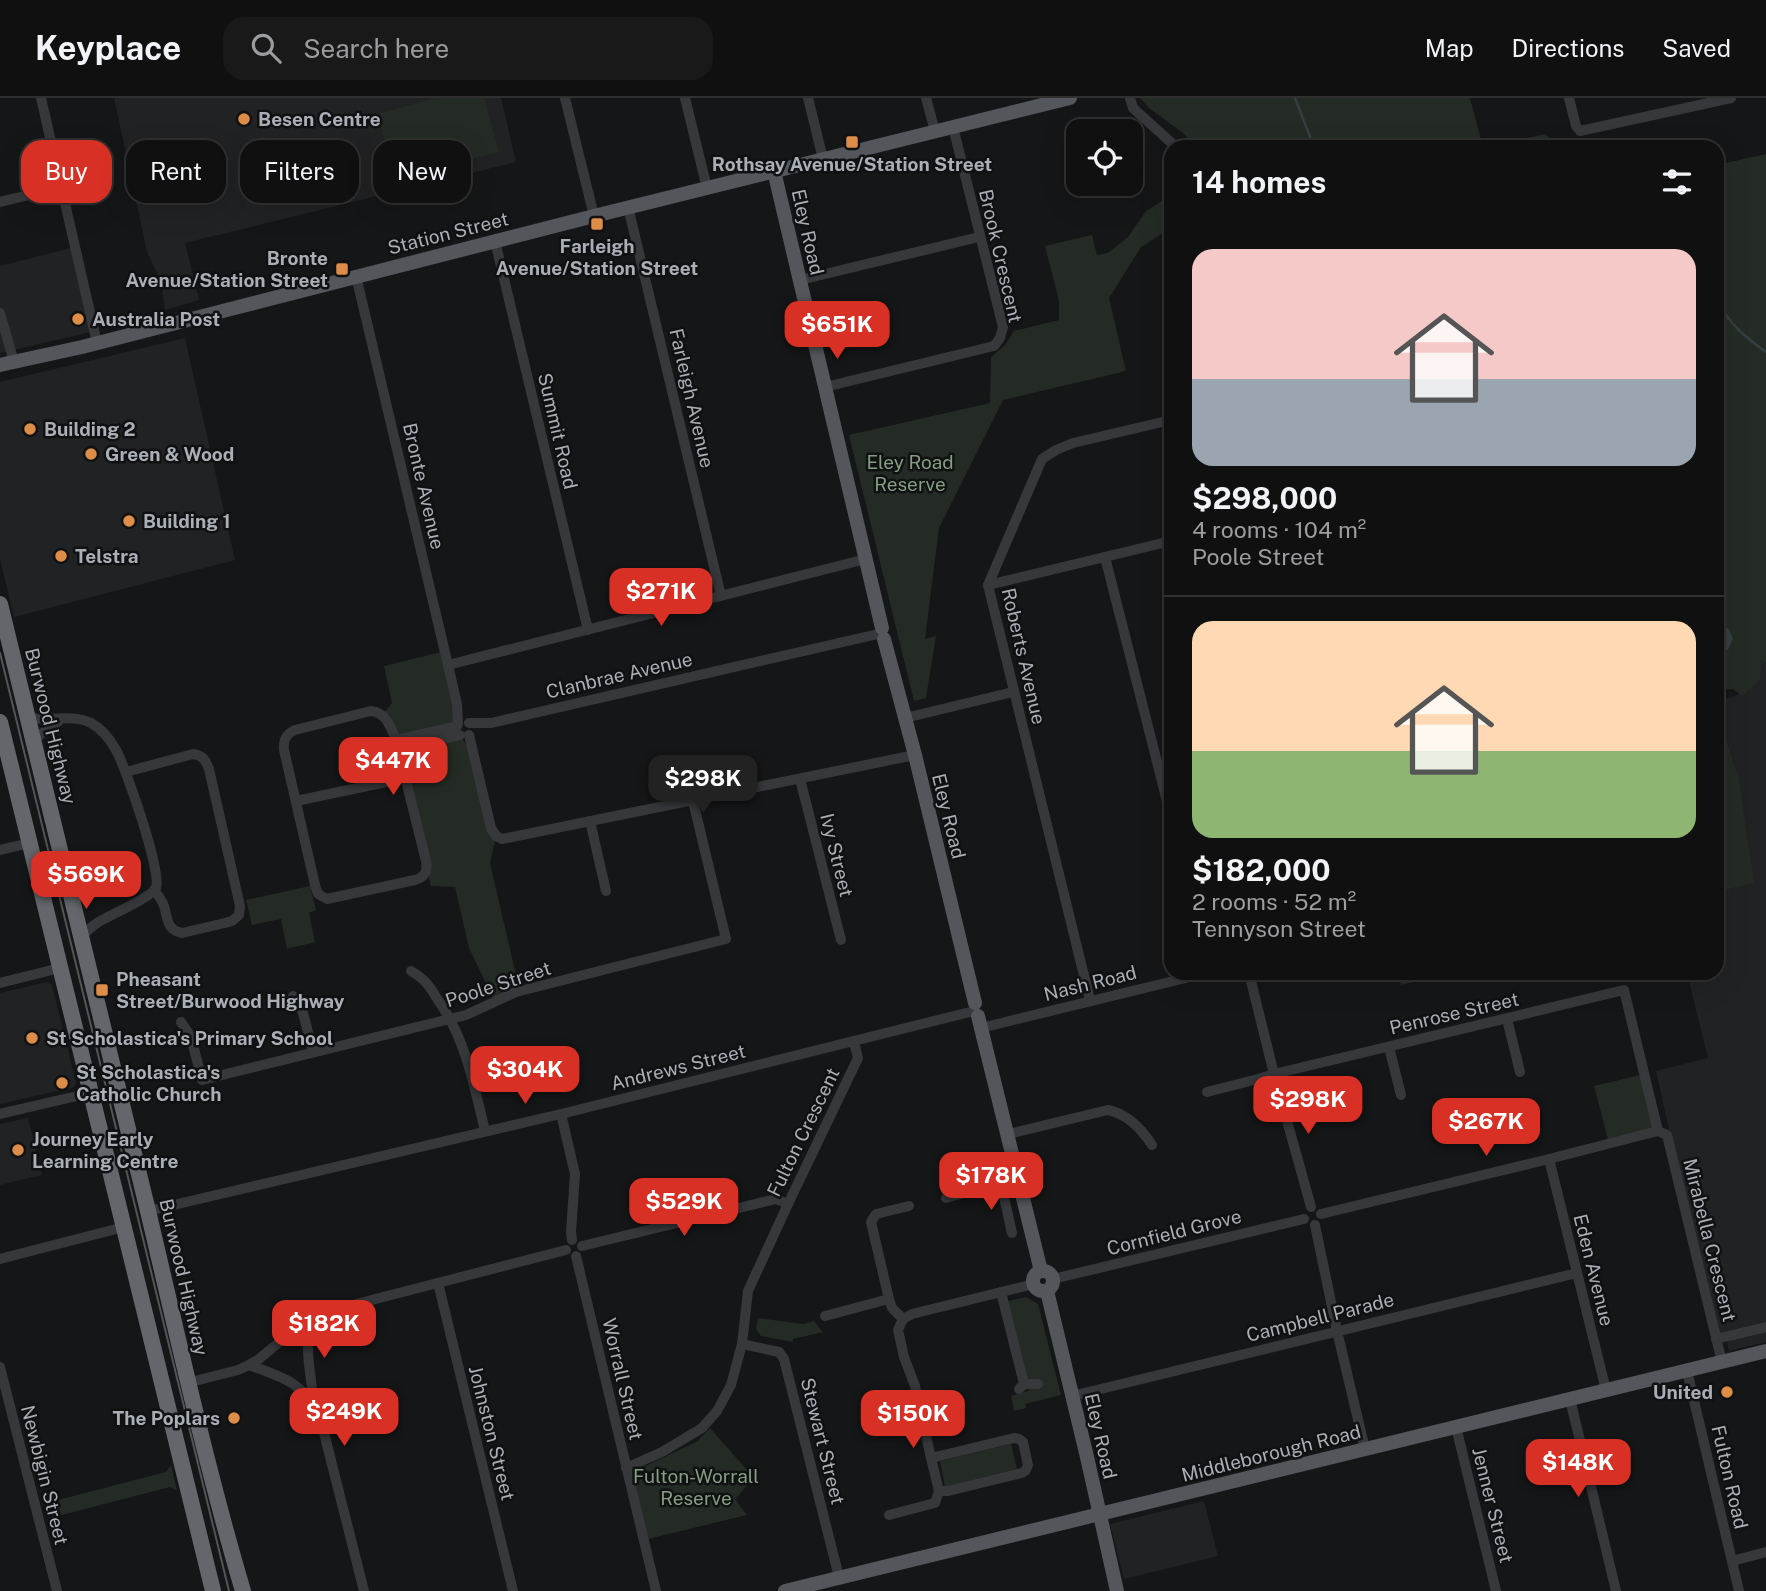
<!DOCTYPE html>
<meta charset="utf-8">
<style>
:root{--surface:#101011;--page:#19191a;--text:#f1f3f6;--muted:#9c9d9f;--line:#303031;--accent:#d93025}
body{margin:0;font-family:"Public Sans",sans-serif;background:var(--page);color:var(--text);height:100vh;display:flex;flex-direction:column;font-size:26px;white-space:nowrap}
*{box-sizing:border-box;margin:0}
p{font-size:23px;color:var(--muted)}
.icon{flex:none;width:38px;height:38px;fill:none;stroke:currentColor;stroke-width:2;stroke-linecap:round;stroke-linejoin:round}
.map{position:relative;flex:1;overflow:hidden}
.side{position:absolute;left:1164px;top:42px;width:560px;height:840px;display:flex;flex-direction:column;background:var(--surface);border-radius:21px;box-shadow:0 7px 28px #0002,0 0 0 2px var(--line)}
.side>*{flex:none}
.top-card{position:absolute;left:21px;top:42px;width:665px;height:63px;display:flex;gap:14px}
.tools{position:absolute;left:1066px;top:21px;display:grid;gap:14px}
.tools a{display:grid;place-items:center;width:77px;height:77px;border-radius:14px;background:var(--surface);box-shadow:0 7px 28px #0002,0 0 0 2px var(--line);font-size:35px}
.price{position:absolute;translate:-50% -60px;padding:0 16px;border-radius:14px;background:var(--accent);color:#fff;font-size:23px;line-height:46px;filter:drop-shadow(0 2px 4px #0008)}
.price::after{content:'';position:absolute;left:50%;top:42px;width:21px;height:16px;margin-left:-10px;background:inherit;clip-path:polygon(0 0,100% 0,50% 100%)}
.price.on{background:#222;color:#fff}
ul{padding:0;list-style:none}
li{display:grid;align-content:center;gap:14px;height:371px;padding:0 28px}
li+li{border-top:2px solid var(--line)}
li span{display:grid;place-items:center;height:217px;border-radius:21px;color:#555}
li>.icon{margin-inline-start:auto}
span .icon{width:126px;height:126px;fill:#fffc;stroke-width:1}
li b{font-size:30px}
h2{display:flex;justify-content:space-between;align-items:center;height:84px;padding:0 28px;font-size:30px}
.pill{padding:0 24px;border-radius:21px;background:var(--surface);box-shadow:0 7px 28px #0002,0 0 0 2px var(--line);font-size:24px;line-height:63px}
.pill.on{background:var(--accent);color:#fff}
header{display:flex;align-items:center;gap:42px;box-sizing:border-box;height:98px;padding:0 35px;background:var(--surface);border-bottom:2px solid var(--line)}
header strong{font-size:33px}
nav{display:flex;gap:38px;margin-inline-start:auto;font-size:24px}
.search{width:490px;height:63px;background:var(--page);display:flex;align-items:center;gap:18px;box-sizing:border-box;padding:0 24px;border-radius:21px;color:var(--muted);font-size:26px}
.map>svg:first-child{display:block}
.built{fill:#212224}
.green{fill:#242b24}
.water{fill:#343f42}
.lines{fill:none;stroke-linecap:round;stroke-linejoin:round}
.stream{stroke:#343f42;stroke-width:2.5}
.minor{stroke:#37383b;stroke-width:10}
.major{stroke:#53565a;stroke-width:14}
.highway{stroke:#63676c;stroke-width:16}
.tram{stroke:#525558;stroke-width:2}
.poi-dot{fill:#dd8d47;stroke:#101112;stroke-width:2.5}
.labels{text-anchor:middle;stroke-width:5;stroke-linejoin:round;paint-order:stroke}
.poi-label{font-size:19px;font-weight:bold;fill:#a9afb5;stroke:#101112;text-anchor:start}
.street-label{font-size:19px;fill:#a9afb5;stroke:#101112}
.park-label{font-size:19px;fill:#869e82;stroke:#101112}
</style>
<header>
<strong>Keyplace</strong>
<div class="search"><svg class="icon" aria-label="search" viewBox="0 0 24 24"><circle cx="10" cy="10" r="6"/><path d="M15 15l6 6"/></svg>Search here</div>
<nav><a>Map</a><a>Directions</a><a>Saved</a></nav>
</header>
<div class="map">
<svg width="1766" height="1493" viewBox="0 0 1766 1493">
<rect width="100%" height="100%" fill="#151617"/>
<!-- built -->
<g class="built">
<polygon points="114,0 501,0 516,64 185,145 199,202 165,212 161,183 147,154"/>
<polygon points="71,150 91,234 0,255 0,168"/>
<polygon points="185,240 235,462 14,519 0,461 0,284"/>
<polygon points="1766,559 1766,1244 1729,1253 1726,1239 1716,1241 1656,973 1708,960 1687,875 1717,875 1717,794 1753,785 1739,681 1717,612 1717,605 1749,592 1761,561"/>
<polygon points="47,884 52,887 76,985 74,989 0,1006 0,895"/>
<polygon points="28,1020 42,1077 0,1087 0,1026"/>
<polygon points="1204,1403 1218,1458 1124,1481 1110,1426"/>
</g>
<!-- green -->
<g class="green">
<polygon points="436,0 484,0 499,54 395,80 377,16"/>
<polygon points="1140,0 1470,0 1483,49 1196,49 1183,35 1149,10"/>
<polygon points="1545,36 1560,49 1487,49"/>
<polygon points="1766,56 1766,565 1761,562 1760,582 1742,598 1733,591 1719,592 1717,594 1717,67"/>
<polygon points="1171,97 1171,130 1141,149 1109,200 1126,273 1003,302 939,430 925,541 936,538 926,600 914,603 849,337 990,305 991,259 1005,247 1014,233 1059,222 1059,203 1045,148 1092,137 1097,157 1108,155 1128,139 1146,113"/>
<polygon points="441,554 461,638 476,664 496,738 490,765 520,894 495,904 469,850 455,789 431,788 405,680 382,617 392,605 384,568"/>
<polygon points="1717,612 1739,681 1754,785 1717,794"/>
<polygon points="310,788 316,812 309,815 315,844 287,851 281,821 252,827 246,802"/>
<polygon points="1398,875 1451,875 1401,887"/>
<polygon points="1645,976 1658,1033 1609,1045 1594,988"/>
<polygon points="1026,1199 1038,1206 1061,1297 1025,1306 1026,1310 1014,1313 1011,1298 1030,1292 1008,1203"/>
<polygon points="758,1220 803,1226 814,1223 823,1234 793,1241 793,1244 761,1238 756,1231"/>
<polygon points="710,1330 754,1380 735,1401 747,1417 648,1441 633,1374 698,1343"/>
<polygon points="1011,1346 1017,1371 945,1389 940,1363"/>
<polygon points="171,1367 177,1393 170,1389 58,1418 53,1425 47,1399 54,1403 166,1374"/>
</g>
<!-- water -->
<polygon class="water" points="1717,527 1729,531 1733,541 1728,551 1717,561"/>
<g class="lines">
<!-- stream -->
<g class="stream">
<polyline points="1295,0 1314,49"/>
<path d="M1717 201C1727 224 1745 239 1766 254"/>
</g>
<!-- minor -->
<g class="minor">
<polyline points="41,0 97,245"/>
<polyline points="565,0 594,118"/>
<polyline points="685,0 707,90"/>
<polyline points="808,0 823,61"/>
<polyline points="926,0 935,33"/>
<polyline points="1130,0 1133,10 1176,49"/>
<polyline points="1569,0 1576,28 1580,33 1731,0"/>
<polyline points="0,104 62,89"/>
<polyline points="628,109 721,498"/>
<polyline points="495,143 588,532"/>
<polyline points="356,178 448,567 457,606 458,626"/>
<polyline points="800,182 979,139"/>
<polyline points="0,215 14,264"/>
<polyline points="825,289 994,248 1000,240 1003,229 953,29"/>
<polyline points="1105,459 1171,719"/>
<polyline points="988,487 1171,443"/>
<polyline points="448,567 866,461"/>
<path d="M371 613C386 614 391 630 396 642L426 763C428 773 425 779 415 782L327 801 318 796 315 787 284 652C283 642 286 636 295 632Z"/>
<path d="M28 620C47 623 74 616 91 625 102 631 110 641 116 652 126 670 162 774 156 790 152 799 108 818 97 825 91 829 86 834 81 839"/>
<polyline points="905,620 1013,594"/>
<polyline points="469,625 491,625 878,536"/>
<polyline points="469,637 491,730 496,738 502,741 915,657"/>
<polyline points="33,642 59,623"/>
<polyline points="396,642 457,628"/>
<polyline points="399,652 460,637"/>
<path d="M126 674 193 656C203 657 206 663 209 671L240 808 239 817 232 823 225 825 182 835C166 832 168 820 164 808 162 802 158 797 154 792"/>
<polyline points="800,681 841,842"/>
<polyline points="296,703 405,680"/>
<polyline points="590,723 606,793"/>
<polyline points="0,752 30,745"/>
<path d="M411 873C428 883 430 890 440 905 467 945 474 988 485 1033"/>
<polyline points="1249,875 1274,976 1311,1109"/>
<polyline points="0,885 60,870"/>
<polyline points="293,898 303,915 313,953"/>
<polyline points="1090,902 988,487 1042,361 1056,352 1073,345 1171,322"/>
<polyline points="1507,921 1520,974"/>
<polyline points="181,924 191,939 202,982 466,917 516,894 726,841 693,703"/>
<polyline points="981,930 1206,875"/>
<polyline points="1389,949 1401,997"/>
<polyline points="1207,994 1258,981 1274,976 1624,892 1658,1033"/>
<polyline points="0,1016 90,995"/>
<polyline points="561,1016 575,1076 571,1134 572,1142"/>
<polyline points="1658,1033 1667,1037 1722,1264"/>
<path d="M1008 1036 1108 1012C1127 1016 1141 1030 1152 1047"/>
<polyline points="1549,1061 1606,1292"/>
<polyline points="1001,1086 1012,1135"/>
<polyline points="946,1100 1019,1080"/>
<polyline points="148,1113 561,1016 970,914"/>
<polyline points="1321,1116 1549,1061 1658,1033"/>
<polyline points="1315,1127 1337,1233 1365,1351"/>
<polyline points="582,1148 776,1101 788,1106"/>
<polyline points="576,1158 656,1493"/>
<polyline points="0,1161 124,1129"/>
<polyline points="1053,1181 1304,1121"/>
<polyline points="438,1185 513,1493"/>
<polyline points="1001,1194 1024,1286 1019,1291"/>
<polyline points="825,1218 889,1201"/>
<polyline points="903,1221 898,1232 904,1259 915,1288 931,1360 1014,1340 1019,1341 1023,1344 1028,1367 1026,1372 1022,1375 948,1393 939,1393 931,1360"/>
<polyline points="903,1221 892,1210 889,1201 871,1124 876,1116 909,1108"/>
<polyline points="903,1221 912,1216 1034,1186"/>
<polyline points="1716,1241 1766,1229"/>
<polyline points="742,1246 779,1254 784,1261 839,1479"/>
<path d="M249 1267C282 1279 300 1283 319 1315L364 1493"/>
<polyline points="0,1269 57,1493"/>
<polyline points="1687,1273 1739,1493"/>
<polyline points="187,1285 238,1272 249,1267 259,1261 300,1227 325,1214 566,1152"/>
<polyline points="1024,1286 1038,1286"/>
<polyline points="1072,1298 1577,1175"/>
<polyline points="1570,1301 1616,1493"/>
<path d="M312 1303C314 1272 297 1247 321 1219"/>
<polyline points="1456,1329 1496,1493"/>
<polyline points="626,1370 662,1354 702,1330 717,1313 731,1287 742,1246 748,1193 788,1106 858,960 854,944"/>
<polyline points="889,1417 935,1405 939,1393"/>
<polyline points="1732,1463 1766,1454"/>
</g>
<!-- major -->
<g class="major">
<polyline points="774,73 882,530"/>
<polyline points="0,267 82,249 594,118 1070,0"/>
<polyline points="884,541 915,657 975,905"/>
<polyline points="978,918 1041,1173"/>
<circle cx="1043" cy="1183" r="10"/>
<polyline points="1047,1193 1087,1359 1117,1493"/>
<polyline points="785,1493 1766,1253"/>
</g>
<!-- highway -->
<g class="highway">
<path d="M0 506C49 708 100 910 148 1113 178 1240 206 1368 243 1493"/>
<polyline points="0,624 213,1493"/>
</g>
<!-- tram -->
<polyline class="tram" points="0,555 229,1493"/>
</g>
<!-- markers -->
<g class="poi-dot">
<circle cx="244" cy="21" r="7"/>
<rect x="845" y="37" width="14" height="14" rx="3.5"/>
<rect x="590" y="119" width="14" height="14" rx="3.5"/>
<rect x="335" y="164" width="14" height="14" rx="3.5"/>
<circle cx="78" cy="221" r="7"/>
<circle cx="30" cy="331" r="7"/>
<circle cx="91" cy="356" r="7"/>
<circle cx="129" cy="423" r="7"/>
<circle cx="61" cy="458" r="7"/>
<rect x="95" y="885" width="14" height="14" rx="3.5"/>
<circle cx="32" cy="940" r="7"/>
<circle cx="62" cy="985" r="7"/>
<circle cx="18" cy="1052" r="7"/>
<circle cx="1727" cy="1294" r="7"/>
<circle cx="234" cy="1320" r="7"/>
</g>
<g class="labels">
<!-- poi labels -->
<g class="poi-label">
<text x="258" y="28">Besen Centre</text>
<text x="852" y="73" text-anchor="middle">Rothsay Avenue/Station Street</text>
<text x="597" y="155" text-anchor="middle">Farleigh<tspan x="597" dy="22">Avenue/Station Street</tspan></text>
<text x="328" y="167" text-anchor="end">Bronte<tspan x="328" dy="22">Avenue/Station Street</tspan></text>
<text x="92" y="228">Australia Post</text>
<text x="44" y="338">Building 2</text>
<text x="105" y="363">Green &amp; Wood</text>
<text x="143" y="430">Building 1</text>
<text x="75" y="465">Telstra</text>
<text x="116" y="888">Pheasant<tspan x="116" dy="22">Street/Burwood Highway</tspan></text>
<text x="46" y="947">St Scholastica's Primary School</text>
<text x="76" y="981">St Scholastica's<tspan x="76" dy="22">Catholic Church</tspan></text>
<text x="32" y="1048">Journey Early<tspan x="32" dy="22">Learning Centre</tspan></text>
<text x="1713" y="1301" text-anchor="end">United</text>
<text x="220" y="1327" text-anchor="end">The Poplars</text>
</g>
<!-- street labels -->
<g class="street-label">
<text transform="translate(808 134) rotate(77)" y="7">Eley Road</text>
<text transform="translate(448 135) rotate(-14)" y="7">Station Street</text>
<text transform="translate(1001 158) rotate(77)" y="7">Brook Crescent</text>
<text transform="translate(692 300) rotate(77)" y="7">Farleigh Avenue</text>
<text transform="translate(558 333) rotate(77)" y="7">Summit Road</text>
<text transform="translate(424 388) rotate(77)" y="7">Bronte Avenue</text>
<text transform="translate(1024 558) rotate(77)" y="7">Roberts Avenue</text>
<text transform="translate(619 577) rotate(-13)" y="7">Clanbrae Avenue</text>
<text transform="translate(51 628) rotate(76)" y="7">Burwood Highway</text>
<text transform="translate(949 718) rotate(76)" y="7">Eley Road</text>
<text transform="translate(837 757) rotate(76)" y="7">Ivy Street</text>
<text transform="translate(1090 885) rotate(-14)" y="7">Nash Road</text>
<text transform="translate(498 886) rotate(-18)" y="7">Poole Street</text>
<text transform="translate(1454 915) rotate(-13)" y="7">Penrose Street</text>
<text transform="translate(678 969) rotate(-14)" y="7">Andrews Street</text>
<text transform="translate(803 1034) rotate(-64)" y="7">Fulton Crescent</text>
<text transform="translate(1174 1134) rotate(-14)" y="7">Cornfield Grove</text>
<text transform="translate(1710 1142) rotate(76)" y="7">Mirabella Crescent</text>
<text transform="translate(1594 1172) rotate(76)" y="7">Eden Avenue</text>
<text transform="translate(184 1179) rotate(77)" y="7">Burwood Highway</text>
<text transform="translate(1320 1219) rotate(-14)" y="7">Campbell Parade</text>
<text transform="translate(623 1281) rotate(77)" y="7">Worrall Street</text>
<text transform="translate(492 1335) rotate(76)" y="7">Johnston Street</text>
<text transform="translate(1101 1338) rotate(77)" y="7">Eley Road</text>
<text transform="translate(823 1343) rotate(76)" y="7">Stewart Street</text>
<text transform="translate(1271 1355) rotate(-14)" y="7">Middleborough Road</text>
<text transform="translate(45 1377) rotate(76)" y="7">Newbigin Street</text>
<text transform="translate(1730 1379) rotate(77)" y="7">Fulton Road</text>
<text transform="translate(1493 1407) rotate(76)" y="7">Jenner Street</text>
</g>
<!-- park labels -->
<g class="park-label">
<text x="910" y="371">Eley Road<tspan x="910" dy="22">Reserve</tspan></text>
<text x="696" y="1385">Fulton-Worrall<tspan x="696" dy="22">Reserve</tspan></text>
</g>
</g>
</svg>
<div class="tools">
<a><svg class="icon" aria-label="locate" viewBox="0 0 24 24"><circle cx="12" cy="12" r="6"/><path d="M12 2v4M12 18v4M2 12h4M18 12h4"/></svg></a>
</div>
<b class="price" style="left:837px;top:263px">$651K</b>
<b class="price" style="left:661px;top:530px">$271K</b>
<b class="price" style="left:393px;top:699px">$447K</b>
<b class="price on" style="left:703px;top:717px">$298K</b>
<b class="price" style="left:86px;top:813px">$569K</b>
<b class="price" style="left:525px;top:1008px">$304K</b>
<b class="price" style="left:1308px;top:1038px">$298K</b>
<b class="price" style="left:1486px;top:1060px">$267K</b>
<b class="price" style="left:991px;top:1114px">$178K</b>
<b class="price" style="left:684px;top:1140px">$529K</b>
<b class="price" style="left:324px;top:1262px">$182K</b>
<b class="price" style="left:344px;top:1350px">$249K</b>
<b class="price" style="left:913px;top:1352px">$150K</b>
<b class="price" style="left:1578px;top:1401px">$148K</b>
<div class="top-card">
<a class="pill on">Buy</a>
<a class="pill">Rent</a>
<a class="pill">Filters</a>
<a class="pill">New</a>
</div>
<section class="side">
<h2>14 homes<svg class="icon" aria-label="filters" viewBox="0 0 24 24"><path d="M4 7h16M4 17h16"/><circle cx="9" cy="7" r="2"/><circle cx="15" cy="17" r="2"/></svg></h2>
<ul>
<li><span style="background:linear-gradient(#f6c9c9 60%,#9aa5b1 0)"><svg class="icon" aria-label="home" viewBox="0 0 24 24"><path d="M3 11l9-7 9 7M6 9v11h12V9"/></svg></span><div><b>$298,000</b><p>4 rooms · 104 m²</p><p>Poole Street</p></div></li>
<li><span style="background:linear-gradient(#ffd9b3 60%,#8fb573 0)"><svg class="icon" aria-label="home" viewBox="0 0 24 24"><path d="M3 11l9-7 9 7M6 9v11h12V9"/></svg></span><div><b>$182,000</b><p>2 rooms · 52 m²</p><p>Tennyson Street</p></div></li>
</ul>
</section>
</div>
